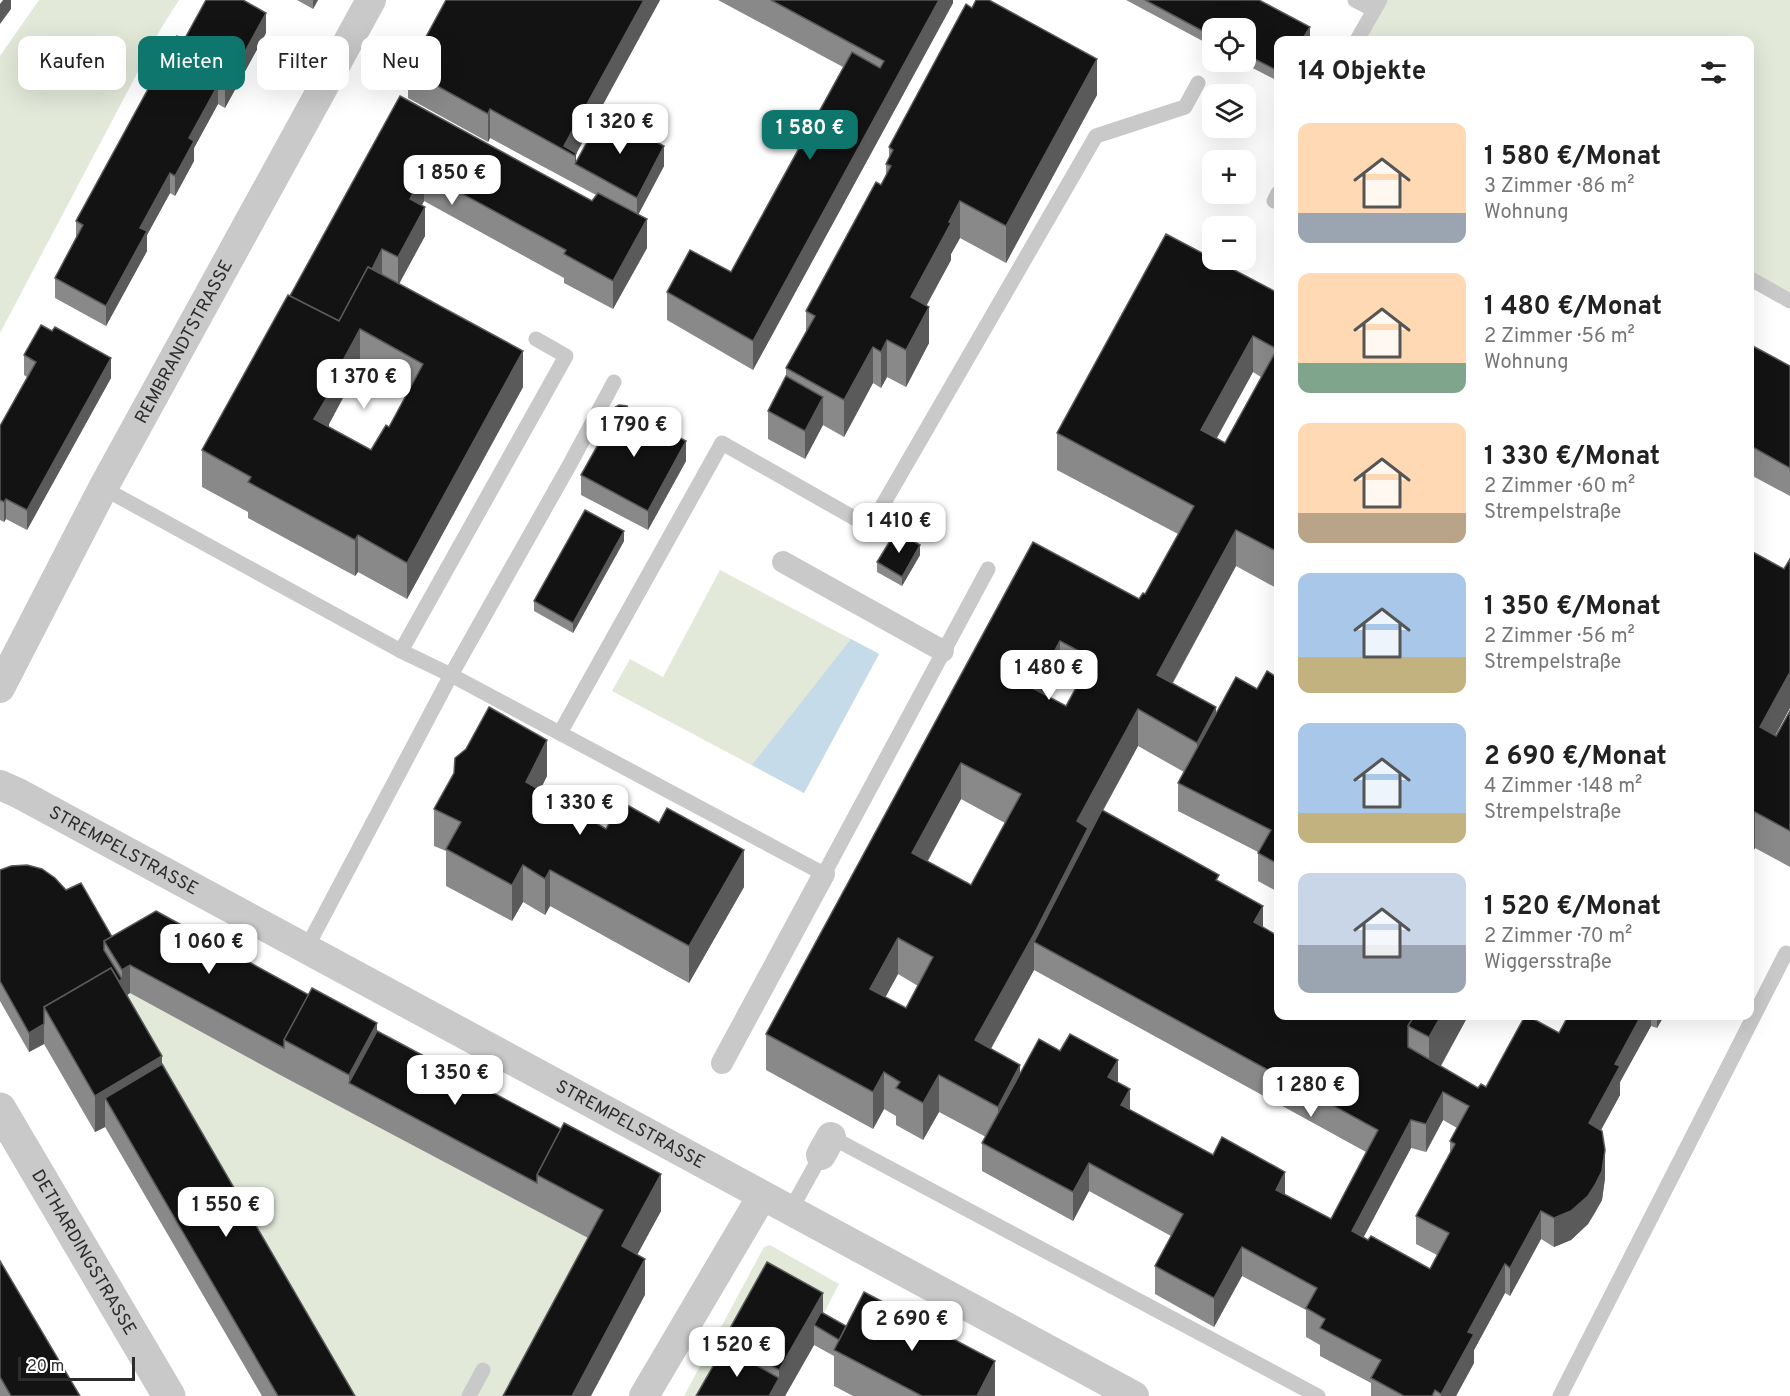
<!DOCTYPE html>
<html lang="de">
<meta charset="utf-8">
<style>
:root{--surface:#fff;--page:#f2f2f2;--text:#222;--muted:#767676;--accent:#0f766e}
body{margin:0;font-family:Overpass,sans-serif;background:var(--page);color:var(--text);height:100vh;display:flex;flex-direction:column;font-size:22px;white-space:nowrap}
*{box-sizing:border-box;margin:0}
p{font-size:20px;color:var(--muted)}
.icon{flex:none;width:33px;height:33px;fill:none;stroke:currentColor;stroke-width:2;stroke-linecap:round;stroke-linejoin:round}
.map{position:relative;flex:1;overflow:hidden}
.panel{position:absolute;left:1274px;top:36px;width:480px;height:984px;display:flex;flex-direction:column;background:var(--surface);border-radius:12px;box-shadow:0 6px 24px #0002}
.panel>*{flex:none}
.guide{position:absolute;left:18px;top:36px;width:570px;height:54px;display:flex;gap:12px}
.controls{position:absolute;left:1202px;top:18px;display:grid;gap:12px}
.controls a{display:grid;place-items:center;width:54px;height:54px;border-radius:12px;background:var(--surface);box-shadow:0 6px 24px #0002;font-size:30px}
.scale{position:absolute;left:18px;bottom:15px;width:117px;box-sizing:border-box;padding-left:6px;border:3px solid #2c2c2c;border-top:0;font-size:16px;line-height:21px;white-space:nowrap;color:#2c2c2c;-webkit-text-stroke:4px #fff;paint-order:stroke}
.price{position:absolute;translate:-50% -51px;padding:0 14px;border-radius:12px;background:#fff;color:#222;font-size:20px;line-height:39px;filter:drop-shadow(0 2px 3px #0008)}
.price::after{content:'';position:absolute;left:50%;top:36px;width:18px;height:14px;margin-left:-9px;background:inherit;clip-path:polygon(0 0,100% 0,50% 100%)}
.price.current{background:var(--accent);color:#fff}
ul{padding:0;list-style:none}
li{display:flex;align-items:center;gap:18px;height:150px;padding:0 24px}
li span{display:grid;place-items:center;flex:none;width:168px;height:120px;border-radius:12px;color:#555}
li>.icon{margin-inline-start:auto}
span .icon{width:72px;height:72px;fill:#fffc;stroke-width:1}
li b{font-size:26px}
h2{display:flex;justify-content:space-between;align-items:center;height:72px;padding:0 24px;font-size:26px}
.chip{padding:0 21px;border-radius:12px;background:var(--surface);box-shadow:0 6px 24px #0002;font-size:21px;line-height:54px}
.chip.current{background:var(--accent);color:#fff}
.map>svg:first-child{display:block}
.green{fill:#e2e9d9}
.water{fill:#c5dbe9}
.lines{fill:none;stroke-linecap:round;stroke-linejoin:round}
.service{stroke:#c9c9c9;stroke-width:15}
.pedestrian{stroke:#c9c9c9;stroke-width:22}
.minor{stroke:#c9c9c9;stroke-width:30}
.tertiary{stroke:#c9c9c9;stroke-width:33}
.wall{fill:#898989;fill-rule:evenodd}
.shaded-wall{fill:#5a5a5a}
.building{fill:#131313;stroke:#5a5a5a;stroke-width:1.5;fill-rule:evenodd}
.labels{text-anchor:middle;stroke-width:6;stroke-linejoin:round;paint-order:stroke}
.street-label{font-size:18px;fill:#2c2c2c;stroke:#fff}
</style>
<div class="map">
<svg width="1790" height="1396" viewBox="0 0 1790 1396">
<rect width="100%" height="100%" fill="#fff"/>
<!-- green -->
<g class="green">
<polygon points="39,0 179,0 160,30 0,333 0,56"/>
<polygon points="1380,0 1790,0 1790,301 1749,278 1749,40 1357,40"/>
<polygon points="720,570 879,654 804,793 612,691 630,659 663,677"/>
<polygon points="130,993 603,1246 523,1396 339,1396 122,999"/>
<polygon points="770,1245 839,1284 817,1326 712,1396 684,1396 764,1247"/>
</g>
<!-- water -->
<polygon class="water" points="851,639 879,654 804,793 752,765"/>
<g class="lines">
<!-- service -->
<g class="service">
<polyline points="1355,0 1374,10"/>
<polyline points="1357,40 1380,0"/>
<polyline points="1274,201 1278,193"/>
<polyline points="1749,278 1790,301"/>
<polyline points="103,488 401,651 451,675 824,874 988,569"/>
<polyline points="401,651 566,356 536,339"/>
<polyline points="560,733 722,443 870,527 1096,136 1185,107 1198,83"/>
<polyline points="306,949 451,675 570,464 614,382"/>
<polyline points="831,1137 1318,1396"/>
<polyline points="790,1211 815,1166"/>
<polyline points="469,1396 483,1370"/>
<polyline points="1560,1396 1786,953 1790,955"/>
</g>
<!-- pedestrian -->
<g class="pedestrian">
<polyline points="783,562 943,651"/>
<polyline points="722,1063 824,874"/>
</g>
<!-- minor -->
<g class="minor">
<path id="s1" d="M0 688 103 488 371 0"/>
<path id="s2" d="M0 785 18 793 1134 1396"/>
<polyline points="821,1155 831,1137"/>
<polyline points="644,1396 762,1196"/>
</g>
<!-- tertiary -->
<path class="tertiary" id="s3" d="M0 1109 169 1396"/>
</g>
<!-- wall -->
<g class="wall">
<polygon points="297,0 318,0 313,9"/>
<path d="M446 0H660L576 153V162L664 166 638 215 647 248 613 309 564 283V278L424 201 422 205 425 236 399 283 523 387 407 599 358 572 355 576 248 518V512L202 487V450L290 296 400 96 592 201 596 195 490 138 488 142 408 98V70ZM360 366 408 392 389 427 371 450 329 427V424Z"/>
<polygon points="718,0 953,0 953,3 753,370 667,320 667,292 731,272 843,67"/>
<polygon points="1126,0 1259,0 1310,37 1278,40 1278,81 1241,62 1245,62 1245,28 1212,28 1212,46"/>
<polygon points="266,33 225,108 218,104 194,148 194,161 175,196 170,193 147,235 147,251 106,326 55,298 55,278 76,239 76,221 184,40"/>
<polygon points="1097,95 1006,263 960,238 951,254 951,260 927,305 929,343 906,387 887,377 881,388 873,383 844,437 823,425 805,459 768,439 768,411 786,376 786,368 806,333 806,311 886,175 886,164 889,159 889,147"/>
<path d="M1278 293V589L1236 566 1173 683 1216 714 1257 689 1278 678V892L1258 881V852L1178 811V783L1184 772 1138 746 1103 811 1219 882 1263 927 1278 1016H1468L1441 1066 1478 1088 1486 1087 1559 1033 1566 1020 1557 1016H1664L1657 1028 1651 1026 1620 1082V1095L1601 1130 1605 1178 1602 1200 1595 1213 1588 1224 1571 1240 1554 1247 1541 1239 1510 1296 1505 1293 1474 1350V1363L1456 1396H1371V1383L1320 1356V1345L1306 1337V1310L1242 1276 1214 1327 1155 1294V1266L1171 1236 1089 1191 1073 1221 982 1171V1143L986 1137 939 1112 923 1140 896 1125V1116L884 1109 873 1129 766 1070V1034L1033 542 1139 599 1145 594 1178 534 1057 470V433ZM1253 372 1261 377 1225 443 1217 438ZM1060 677 1077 687 1066 706 1050 697ZM961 799 1005 823 971 885 928 861ZM1034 970 1366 1152 1331 1219 1130 1110 1118 1082 1020 1073 991 1049ZM898 974 918 986 906 1008 885 997ZM1443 1120 1457 1128 1450 1141V1153L1416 1216V1244L1437 1255 1430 1269 1363 1238 1411 1148 1426 1152Z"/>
<polygon points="1749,344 1790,366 1790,496 1749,474"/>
<polygon points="24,355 111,378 27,530 6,519 4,522 0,520 0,426 27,377 24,375"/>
<polygon points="629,411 686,461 648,530 581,495 581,475"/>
<polygon points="624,541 573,633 534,611 534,601"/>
<polygon points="920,555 902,586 877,572 877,562"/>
<polygon points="1790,559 1790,708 1775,736 1776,736 1790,711 1790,867 1755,848 1749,859 1784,569"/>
<polygon points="547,776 540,790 606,829 744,887 689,983 550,906 545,915 523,902 512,921 446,886 446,851 434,846 434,809"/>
<polygon points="0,870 66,890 112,937 309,995 377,1031 661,1211 637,1254 645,1295 588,1238 284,1077 130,993 127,995 162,1064 355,1396 262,1396 105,1127 95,1132 44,1044 29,1052 0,1001"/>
<polygon points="0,1261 80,1396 0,1396"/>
<polygon points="823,1313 846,1326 995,1396 853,1396 834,1386 834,1356 814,1345 785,1396 724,1347 724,1339"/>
</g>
<!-- shaded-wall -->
<g class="shaded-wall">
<polygon points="3,0 11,0 11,9 0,24 0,4"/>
<polygon points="313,0 318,0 313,9"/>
<polygon points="644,0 660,0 575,156 564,146"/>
<polygon points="939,0 953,0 953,3 753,370 753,341"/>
<polygon points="266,13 266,33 225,108 225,88"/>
<polygon points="1310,27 1310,37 1308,40 1302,40"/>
<polygon points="1097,59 1097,95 1006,263 1006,226"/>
<polygon points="218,85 218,104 194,148 194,161 175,196 175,176 189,138"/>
<polygon points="490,109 490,138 488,142 488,114"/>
<polygon points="664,146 664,166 637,217 637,198"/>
<polygon points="576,153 576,165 575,164 575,184 575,156"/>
<polygon points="170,173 170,193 147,235 147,251 106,326 106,306 140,228"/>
<polygon points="424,173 424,201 410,227 410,199"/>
<polygon points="960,201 960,238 951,254 951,260 911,333 911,297"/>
<polygon points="425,207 425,236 398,286 398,257"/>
<polygon points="647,219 647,248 613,309 613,281"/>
<polygon points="382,249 382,278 339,329"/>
<polygon points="929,307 929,343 906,387 906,350"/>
<polygon points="360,329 360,366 329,424 329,430 314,419 326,392"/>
<polygon points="1253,336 1253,372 1201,466 1201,430"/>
<polygon points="887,340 887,377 881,388 881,352"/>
<polygon points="873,347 873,383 844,437 844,400"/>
<polygon points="523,351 523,387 407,599 407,563"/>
<polygon points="111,358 111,378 27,530 27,510"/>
<polygon points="823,397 823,425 805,459 805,431"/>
<polygon points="686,441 686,461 648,530 648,511"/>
<polygon points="6,499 6,519 4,522 4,502"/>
<polygon points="1236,530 1236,566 1157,711 1157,675"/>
<polygon points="624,531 624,541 573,633 573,623"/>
<polygon points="358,535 358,572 355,576 355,540"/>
<polygon points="920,545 920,555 902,586 902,577"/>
<polygon points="1060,641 1060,677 1034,725 1034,689"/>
<polygon points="1790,672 1790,708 1760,763 1760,727"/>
<polygon points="1216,707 1216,744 1197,779 1197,743"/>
<polygon points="1138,709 1138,746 1088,837 1034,942 1034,970 975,1077 975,1040 1077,821"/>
<polygon points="547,740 547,776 526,818 526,782"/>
<polygon points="961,763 961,799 912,889 912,853"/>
<polygon points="1755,812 1755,848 1749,859 1749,823"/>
<polygon points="744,850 744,887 689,983 689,946"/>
<polygon points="523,865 523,902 512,921 512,885"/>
<polygon points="550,870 550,906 545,915 545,879"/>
<polygon points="1263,906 1263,934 1254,922"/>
<polygon points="898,938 898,974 870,1026 870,989"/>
<polygon points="130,965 130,993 122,999 51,1020 122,979 122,970"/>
<polygon points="1441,1016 1468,1016 1429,1087 1429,1037"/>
<polygon points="1641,1016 1651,1016 1651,1026 1620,1082 1620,1095 1589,1152 1589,1123 1615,1064"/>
<polygon points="1657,1016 1664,1016 1657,1028"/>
<polygon points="377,1023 377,1059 349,1083 349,1075"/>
<polygon points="44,1024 44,1044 29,1052 29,1033"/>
<polygon points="162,1056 162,1093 105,1098 105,1127 95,1132 95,1096"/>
<polygon points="1118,1060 1118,1089 1108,1077"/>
<polygon points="1020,1065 1020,1102 998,1143 998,1107"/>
<polygon points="884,1072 884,1109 873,1129 873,1092"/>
<polygon points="939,1075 939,1112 923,1140 923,1103"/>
<polygon points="1130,1089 1130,1118 1121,1105"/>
<polygon points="1443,1092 1443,1120 1426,1152 1426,1124"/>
<polygon points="1411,1120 1411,1148 1352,1259 1352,1231"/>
<polygon points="1605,1150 1605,1178 1602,1200 1588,1224 1571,1240 1554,1247 1554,1218"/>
<polygon points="1089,1163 1089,1191 1073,1221 1073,1192"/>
<polygon points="1285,1172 1285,1201 1276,1190"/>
<polygon points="661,1174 661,1211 622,1283 622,1246"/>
<polygon points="1541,1211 1541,1239 1510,1296 1510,1268"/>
<polygon points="1242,1247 1242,1276 1214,1327 1214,1298"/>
<polygon points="645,1259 645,1295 591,1396 572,1396"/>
<polygon points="1505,1264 1505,1293 1474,1350 1474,1363 1456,1396 1441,1396 1441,1394 1468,1332"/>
<polygon points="823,1293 823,1329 814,1325 814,1345 785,1396 769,1396 779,1378 779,1370"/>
<polygon points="995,1361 995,1396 977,1396"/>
</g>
<!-- building -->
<g class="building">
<polygon points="206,0 243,0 266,13 225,88 218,85 189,138 194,141 175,176 170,173 140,228 147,231 106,306 55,278 83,225 76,221 177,36 184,40"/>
<polygon points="446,0 644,0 564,146 576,153 575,156 490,109 488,114 408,70"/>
<polygon points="771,0 939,0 753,341 667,292 690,250 731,272 852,52 880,68 884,61"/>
<polygon points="976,0 989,0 1097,59 1006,226 960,201 949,222 951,223 911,297 929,307 906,350 887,340 881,352 873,347 844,400 786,368 815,316 806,311 876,182 881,185 891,166 886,164 893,150 889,147 966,4 972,8"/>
<polygon points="1145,0 1259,0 1310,27 1302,40 1278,40 1278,71 1245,54 1245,28 1212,28 1212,36"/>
<polygon points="400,96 592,201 598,193 647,219 613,281 564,254 566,250 424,173 410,199 425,207 398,257 382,249 372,269 368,267 339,321 290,296"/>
<polygon points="603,113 664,146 637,198 575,164"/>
<path d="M1166 234 1278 293V552L1236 530 1157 675 1216 707 1197 743 1138 709 1077 821 1088 828 1034 934 975 1040 1020 1065 998 1107 939 1075 923 1103 896 1088 900 1082 884 1072 873 1092 766 1034 1033 542 1139 599 1143 593 1145 594 1194 506 1057 433ZM1253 336 1277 349 1225 443 1201 430ZM1060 641 1092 658 1066 706 1034 689ZM961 763 1021 794 971 885 912 853ZM898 938 933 957 906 1008 870 989Z"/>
<path d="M368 267 523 351 407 563 358 535 355 540 248 482 251 477 202 450 288 295 339 321ZM360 329 423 364 389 427 386 425 371 450 314 419 329 394 326 392Z"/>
<polygon points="41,325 52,331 55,327 111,358 27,510 6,499 4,502 0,500 0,426 36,362 24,355"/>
<polygon points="1749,344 1790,366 1790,468 1749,445"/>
<polygon points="786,376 823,397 805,431 768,411"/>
<polygon points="619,405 627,406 629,411 686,441 648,511 581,475 614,416 614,408"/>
<polygon points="585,510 624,531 573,623 534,601"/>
<polygon points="896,531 920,545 902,577 877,562"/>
<polygon points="1749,550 1784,569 1790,559 1790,672 1760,727 1776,736 1790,711 1790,831 1755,812 1749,823"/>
<polygon points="1267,671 1278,678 1278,864 1258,853 1271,830 1178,783 1236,677 1257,689"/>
<polygon points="489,707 547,740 526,782 606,829 622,802 659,823 667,808 744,850 689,946 550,870 545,879 523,865 512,885 446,849 461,822 434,809 454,773 455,758 466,749"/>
<path d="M1102 810 1219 875 1216 880 1263 906 1254 922 1278 936V1016H1414L1408 1026V1047L1478 1088 1481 1084 1486 1087 1525 1016H1528L1559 1033 1568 1016H1641L1615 1064 1620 1066 1589 1123 1602 1131 1605 1150 1602 1171 1595 1185 1588 1196 1571 1211 1554 1218 1541 1211 1510 1268 1505 1264 1468 1332 1474 1334 1441 1394 1435 1390 1432 1396H1404L1371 1378 1381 1360 1320 1328 1325 1319 1306 1308 1317 1288 1242 1247 1214 1298 1155 1266 1183 1214 1089 1163 1073 1192 982 1143 1039 1039 1060 1051 1070 1034 1118 1060 1108 1077 1130 1089 1121 1105 1213 1155 1222 1137 1285 1172 1276 1190 1331 1219 1378 1130 1034 942ZM1443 1092 1469 1106 1450 1141 1455 1144 1416 1216 1449 1233 1430 1269 1371 1236 1368 1240 1352 1231 1411 1120 1426 1124Z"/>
<polygon points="27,865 42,869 55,878 66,890 81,883 112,937 104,941 104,950 122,979 119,981 111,968 44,1007 44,1024 29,1033 0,981 0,870 11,866"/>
<polygon points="156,911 309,995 284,1040 284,1048 130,965 122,970 104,941"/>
<polygon points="111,968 162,1056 95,1096 44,1007"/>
<polygon points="312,988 377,1023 349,1075 284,1040"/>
<polygon points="1414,1016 1441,1016 1429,1037 1408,1026"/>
<polygon points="377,1031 561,1129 537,1175 537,1183 349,1083"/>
<polygon points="162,1064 355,1396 278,1396 105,1098"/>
<polygon points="564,1123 661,1174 622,1246 645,1259 572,1396 503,1396 603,1210 537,1175"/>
<polygon points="0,1261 80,1396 11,1396 0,1377"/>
<polygon points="767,1262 823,1293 779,1370 724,1339"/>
<polygon points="864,1292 995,1361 977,1396 922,1396 834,1350"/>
<polygon points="821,1312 846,1326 839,1340 814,1325"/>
<polygon points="724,1347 779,1378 769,1396 696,1396"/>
</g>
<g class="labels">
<!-- street labels -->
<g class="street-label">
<text dy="6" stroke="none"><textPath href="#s1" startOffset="392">REMBRANDTSTRASSE</textPath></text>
<text dy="6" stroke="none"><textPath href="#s2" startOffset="140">STREMPELSTRASSE</textPath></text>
<text dy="6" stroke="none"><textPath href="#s2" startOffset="716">STREMPELSTRASSE</textPath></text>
<text dy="6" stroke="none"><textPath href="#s3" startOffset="166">DETHARDINGSTRASSE</textPath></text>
</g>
</g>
</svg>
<div class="controls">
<a><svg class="icon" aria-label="locate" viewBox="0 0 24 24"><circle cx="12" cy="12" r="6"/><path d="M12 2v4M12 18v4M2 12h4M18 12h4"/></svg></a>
<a><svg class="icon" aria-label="layers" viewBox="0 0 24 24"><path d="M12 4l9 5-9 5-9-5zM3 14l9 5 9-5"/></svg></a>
<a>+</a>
<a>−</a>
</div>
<div class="scale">20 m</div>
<b class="price" style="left:620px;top:155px">1 320 €</b>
<b class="price current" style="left:810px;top:161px">1 580 €</b>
<b class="price" style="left:452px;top:206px">1 850 €</b>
<b class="price" style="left:364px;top:410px">1 370 €</b>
<b class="price" style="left:634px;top:458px">1 790 €</b>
<b class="price" style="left:899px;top:554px">1 410 €</b>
<b class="price" style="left:1049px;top:701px">1 480 €</b>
<b class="price" style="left:580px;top:836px">1 330 €</b>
<b class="price" style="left:209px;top:975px">1 060 €</b>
<b class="price" style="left:455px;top:1106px">1 350 €</b>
<b class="price" style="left:1311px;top:1118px">1 280 €</b>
<b class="price" style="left:226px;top:1238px">1 550 €</b>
<b class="price" style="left:912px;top:1352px">2 690 €</b>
<b class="price" style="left:737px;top:1378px">1 520 €</b>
<div class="guide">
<a class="chip">Kaufen</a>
<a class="chip current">Mieten</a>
<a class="chip">Filter</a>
<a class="chip">Neu</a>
</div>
<section class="panel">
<h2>14 Objekte<svg class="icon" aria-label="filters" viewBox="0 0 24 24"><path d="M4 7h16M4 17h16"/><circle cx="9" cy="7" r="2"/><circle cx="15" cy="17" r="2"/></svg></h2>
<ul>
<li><span style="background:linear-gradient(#ffd9b3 75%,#9aa5b1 0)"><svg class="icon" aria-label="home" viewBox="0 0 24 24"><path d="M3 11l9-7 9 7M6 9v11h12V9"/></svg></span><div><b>1 580 €/Monat</b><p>3 Zimmer · 86 m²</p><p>Wohnung</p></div></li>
<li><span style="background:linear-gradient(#ffd9b3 75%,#7fa58c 0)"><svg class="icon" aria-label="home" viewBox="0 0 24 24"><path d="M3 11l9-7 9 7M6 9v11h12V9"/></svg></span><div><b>1 480 €/Monat</b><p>2 Zimmer · 56 m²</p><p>Wohnung</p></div></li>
<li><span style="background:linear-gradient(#ffd9b3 75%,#b9a48a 0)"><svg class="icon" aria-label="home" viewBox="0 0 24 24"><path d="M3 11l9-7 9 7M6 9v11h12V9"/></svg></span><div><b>1 330 €/Monat</b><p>2 Zimmer · 60 m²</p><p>Strempelstraße</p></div></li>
<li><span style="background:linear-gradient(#a9c7e8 70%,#c2b280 0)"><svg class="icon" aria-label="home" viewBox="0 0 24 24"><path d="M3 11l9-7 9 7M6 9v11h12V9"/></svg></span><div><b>1 350 €/Monat</b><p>2 Zimmer · 56 m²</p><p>Strempelstraße</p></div></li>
<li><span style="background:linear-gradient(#a9c7e8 75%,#c2b280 0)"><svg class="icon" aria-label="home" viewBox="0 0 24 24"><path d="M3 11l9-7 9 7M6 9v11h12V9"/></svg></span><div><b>2 690 €/Monat</b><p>4 Zimmer · 148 m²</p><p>Strempelstraße</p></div></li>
<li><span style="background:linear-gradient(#c9d6e8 60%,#9aa5b1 0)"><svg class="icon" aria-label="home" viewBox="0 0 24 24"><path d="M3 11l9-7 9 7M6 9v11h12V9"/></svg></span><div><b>1 520 €/Monat</b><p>2 Zimmer · 70 m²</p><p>Wiggersstraße</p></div></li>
</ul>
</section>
</div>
